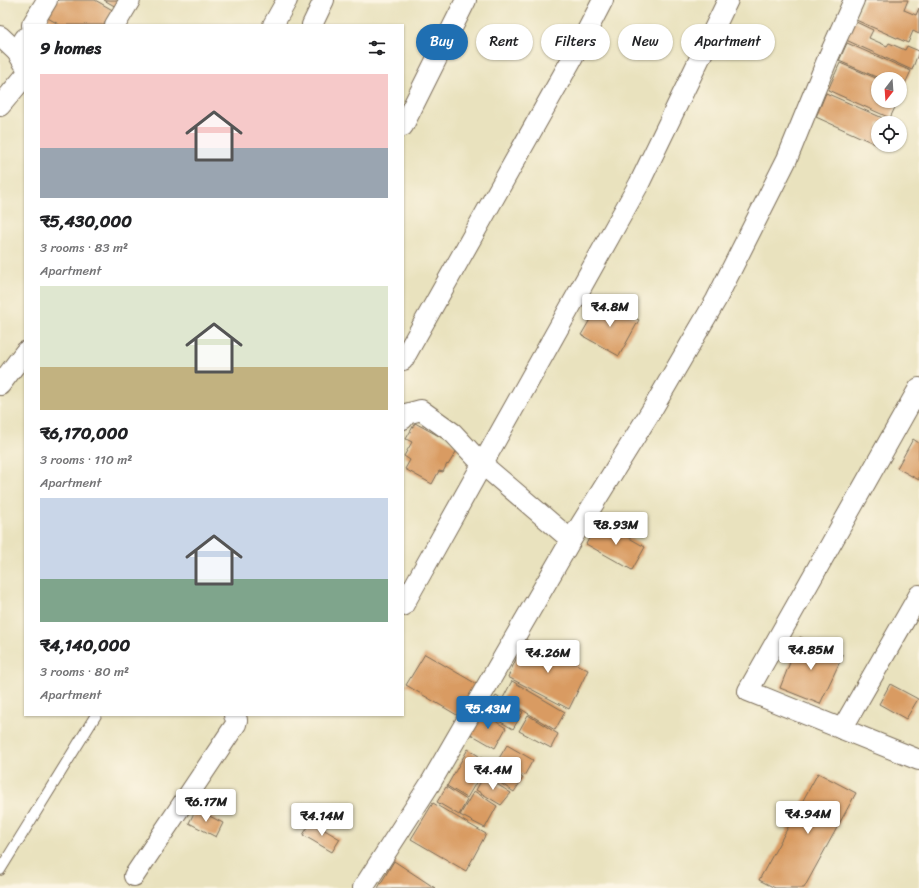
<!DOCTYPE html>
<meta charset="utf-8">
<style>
:root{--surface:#fff;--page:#f2f2f2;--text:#202124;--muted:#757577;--accent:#1f6fb2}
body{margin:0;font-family:Sriracha,sans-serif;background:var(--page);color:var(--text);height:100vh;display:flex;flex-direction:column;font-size:15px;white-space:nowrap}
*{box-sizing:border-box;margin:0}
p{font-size:13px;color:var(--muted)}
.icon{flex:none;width:22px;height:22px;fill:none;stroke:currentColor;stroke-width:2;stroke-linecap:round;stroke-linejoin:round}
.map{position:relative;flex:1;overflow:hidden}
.sheet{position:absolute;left:24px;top:24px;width:380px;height:692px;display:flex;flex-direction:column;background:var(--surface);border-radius:0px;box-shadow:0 1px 3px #0004}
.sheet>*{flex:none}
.guide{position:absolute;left:416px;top:24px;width:380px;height:36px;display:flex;gap:8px}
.needle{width:26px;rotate:197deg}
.controls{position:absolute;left:871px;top:72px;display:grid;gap:8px}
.controls a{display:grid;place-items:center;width:36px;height:36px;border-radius:50%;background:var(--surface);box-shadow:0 1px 3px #0004;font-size:20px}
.price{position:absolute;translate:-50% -34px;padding:0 9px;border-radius:4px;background:#fff;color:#222;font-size:13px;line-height:26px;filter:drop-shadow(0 1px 2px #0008)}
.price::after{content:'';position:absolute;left:50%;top:24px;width:12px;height:9px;margin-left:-6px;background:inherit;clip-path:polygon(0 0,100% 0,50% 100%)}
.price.selected{background:var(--accent);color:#fff}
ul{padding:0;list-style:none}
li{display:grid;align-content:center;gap:8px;height:212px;padding:0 16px}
li span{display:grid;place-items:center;height:124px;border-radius:0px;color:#555}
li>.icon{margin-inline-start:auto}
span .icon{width:72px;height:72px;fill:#fffc;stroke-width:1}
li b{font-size:17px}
h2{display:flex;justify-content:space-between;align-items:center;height:48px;padding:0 16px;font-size:17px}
.tag{padding:0 14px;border-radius:18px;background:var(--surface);box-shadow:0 1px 3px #0004;font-size:14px;line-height:36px}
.tag.selected{background:var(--accent);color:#fff}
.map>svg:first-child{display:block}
.building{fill:#d99b62}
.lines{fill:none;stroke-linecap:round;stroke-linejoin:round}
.lane-casing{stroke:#786a56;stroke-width:12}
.street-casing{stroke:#786a56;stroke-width:22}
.lane{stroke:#fff;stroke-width:10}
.street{stroke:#fff;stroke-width:20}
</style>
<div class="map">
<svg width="919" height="888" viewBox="0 0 919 888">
<rect width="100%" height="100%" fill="#fcf5e5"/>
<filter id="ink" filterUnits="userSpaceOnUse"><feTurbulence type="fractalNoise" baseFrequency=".025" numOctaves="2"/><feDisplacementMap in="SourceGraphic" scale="8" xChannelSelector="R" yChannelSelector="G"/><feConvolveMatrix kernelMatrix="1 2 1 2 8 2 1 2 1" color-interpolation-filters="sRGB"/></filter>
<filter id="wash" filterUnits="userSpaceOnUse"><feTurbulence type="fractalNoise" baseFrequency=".012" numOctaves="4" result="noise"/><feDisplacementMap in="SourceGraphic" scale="16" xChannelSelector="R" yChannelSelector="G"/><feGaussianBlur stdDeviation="0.9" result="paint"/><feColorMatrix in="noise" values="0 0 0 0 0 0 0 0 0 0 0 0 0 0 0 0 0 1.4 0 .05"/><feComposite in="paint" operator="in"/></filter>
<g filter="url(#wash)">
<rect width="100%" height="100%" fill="#e9e2be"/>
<g id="blocks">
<!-- building -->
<g class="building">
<polygon points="54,0 95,0 116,12 108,25 60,25 46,17"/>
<polygon points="104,0 123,0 118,8"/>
<polygon points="865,0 908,0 904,10 916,15 919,8 919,34 913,31 908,43 856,20"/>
<polygon points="854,21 873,30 869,38 887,46 889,43 905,50 907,46 919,51 912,70 846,40"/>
<polygon points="847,43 911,71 903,88 900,87 900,79 881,79 839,61"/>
<polygon points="840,63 878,79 878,101 898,101 890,118 828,90"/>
<polygon points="826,93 894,123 878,123 878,145 882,145 882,147 816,117"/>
<polygon points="602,299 639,320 619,356 581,335"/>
<polygon points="415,423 459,447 448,465 447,464 443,472 439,471 432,484 405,469 410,460 404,456 412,442 406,439"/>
<polygon points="913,439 919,443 919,480 897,468"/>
<polygon points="599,521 645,547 632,570 586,544"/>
<polygon points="800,637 843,655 820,704 780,688"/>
<polygon points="525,639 588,670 569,709 508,677"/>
<polygon points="425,654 480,686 462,718 406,685"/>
<polygon points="512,681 565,712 555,730 503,698"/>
<polygon points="890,684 918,699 906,719 879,704"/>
<polygon points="496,696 523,712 513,729 485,713"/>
<polygon points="481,712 506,728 495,748 469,733"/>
<polygon points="528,715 558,734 551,748 519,731"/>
<polygon points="507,745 533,760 524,776 498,760"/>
<polygon points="468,749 488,762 467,798 447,786"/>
<polygon points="499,763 523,778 514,792 491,777"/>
<polygon points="818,773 856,793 804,888 775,888 759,880"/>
<polygon points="484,776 511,793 501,805 476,790"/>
<polygon points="446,787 467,800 459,815 437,802"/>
<polygon points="474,791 497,806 485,828 460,815"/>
<polygon points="433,803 486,834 466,871 411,839"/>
<polygon points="196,809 223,823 216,837 189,823"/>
<polygon points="311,822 340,839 332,852 303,835"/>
<polygon points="394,861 435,888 378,888"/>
</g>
</g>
</g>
<g filter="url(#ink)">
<use href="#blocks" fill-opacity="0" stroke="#786a56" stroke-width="1"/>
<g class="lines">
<defs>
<polyline id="lane" points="0,870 96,715"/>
<g id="street">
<polyline points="32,25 47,0"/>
<polyline points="115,25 130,0"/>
<polyline points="273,25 287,0"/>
<polyline points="312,25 324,0"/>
<polyline points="0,36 17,52"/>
<polyline points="25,38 17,52 25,65"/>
<polyline points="0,106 25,76"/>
<polyline points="403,126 466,0"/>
<polyline points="403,360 577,50 603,0"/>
<polyline points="0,385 25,352"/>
<polyline points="919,388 748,691 919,760"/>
<polyline points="403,419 406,414 421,410 453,433 482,464 571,540"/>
<polyline points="403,606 639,184 728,0"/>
<polyline points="842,729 919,595"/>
<polyline points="134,876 236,724 237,720 234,715"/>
<polyline points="363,888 430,784 571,540 653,408 716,300 787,159 828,58 854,0"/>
</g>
</defs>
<!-- lane casing -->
<use href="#lane" class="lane-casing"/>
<!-- street casing -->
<use href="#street" class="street-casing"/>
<!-- lane -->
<use href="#lane" class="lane"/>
<!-- street -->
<use href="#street" class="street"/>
</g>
</g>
</svg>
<div class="controls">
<a><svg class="needle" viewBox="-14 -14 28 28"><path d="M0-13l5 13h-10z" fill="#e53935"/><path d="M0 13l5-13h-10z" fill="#757577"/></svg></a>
<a><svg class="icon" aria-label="locate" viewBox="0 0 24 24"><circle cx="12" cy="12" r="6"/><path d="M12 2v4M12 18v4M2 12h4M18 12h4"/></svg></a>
</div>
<b class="price" style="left:610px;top:328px">₹4.8M</b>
<b class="price" style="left:616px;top:546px">₹8.93M</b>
<b class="price" style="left:811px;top:671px">₹4.85M</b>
<b class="price" style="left:548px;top:674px">₹4.26M</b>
<b class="price selected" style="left:488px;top:730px">₹5.43M</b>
<b class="price" style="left:493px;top:791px">₹4.4M</b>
<b class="price" style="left:206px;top:823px">₹6.17M</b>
<b class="price" style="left:808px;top:835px">₹4.94M</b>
<b class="price" style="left:322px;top:837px">₹4.14M</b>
<div class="guide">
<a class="tag selected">Buy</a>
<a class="tag">Rent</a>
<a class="tag">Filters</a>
<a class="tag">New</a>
<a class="tag">Apartment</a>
</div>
<section class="sheet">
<h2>9 homes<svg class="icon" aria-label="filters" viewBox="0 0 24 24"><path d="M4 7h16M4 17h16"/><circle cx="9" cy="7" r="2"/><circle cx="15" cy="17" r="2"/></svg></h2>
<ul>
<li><span style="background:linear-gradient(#f6c9c9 60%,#9aa5b1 0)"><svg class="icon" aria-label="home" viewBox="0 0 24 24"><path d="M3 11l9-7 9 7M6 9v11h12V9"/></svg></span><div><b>₹5,430,000</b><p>3 rooms · 83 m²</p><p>Apartment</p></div></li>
<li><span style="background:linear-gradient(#dfe7d0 65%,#c2b280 0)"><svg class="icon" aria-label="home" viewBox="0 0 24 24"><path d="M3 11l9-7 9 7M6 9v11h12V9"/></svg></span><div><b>₹6,170,000</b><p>3 rooms · 110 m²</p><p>Apartment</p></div></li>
<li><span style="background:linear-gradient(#c9d6e8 65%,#7fa58c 0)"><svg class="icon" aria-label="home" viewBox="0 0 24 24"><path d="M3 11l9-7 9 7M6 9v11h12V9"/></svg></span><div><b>₹4,140,000</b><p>3 rooms · 80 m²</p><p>Apartment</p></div></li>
</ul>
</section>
</div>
